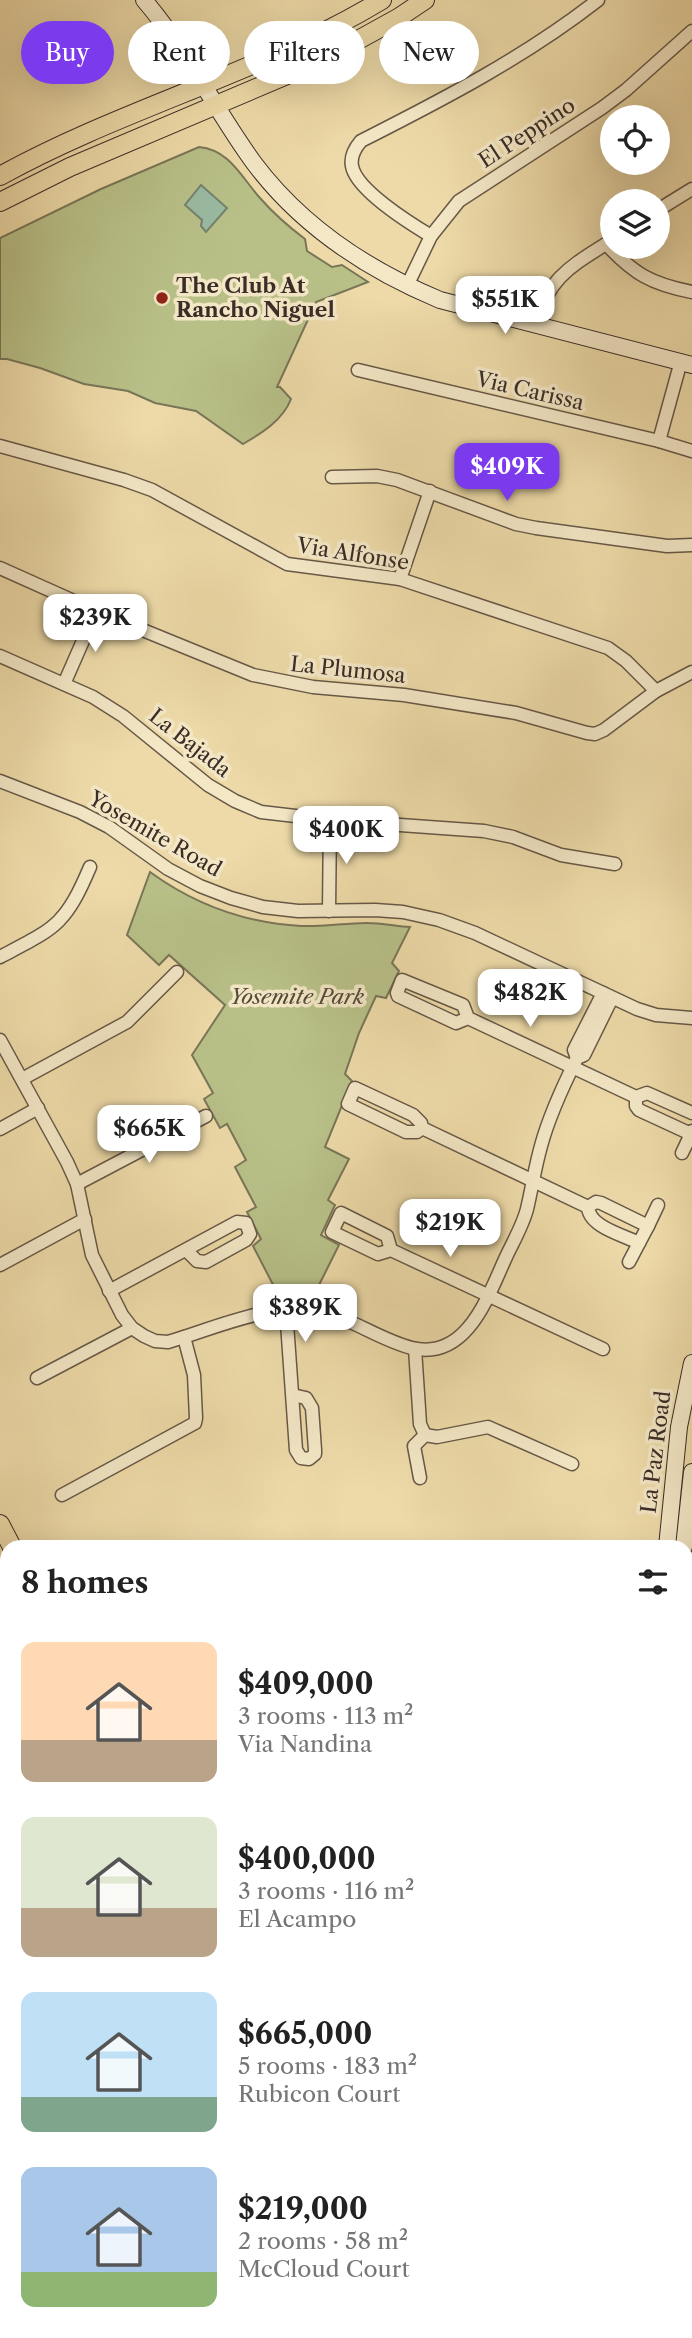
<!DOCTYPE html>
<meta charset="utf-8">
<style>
:root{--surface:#fff;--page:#f2f2f2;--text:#222;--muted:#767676;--accent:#7c3aed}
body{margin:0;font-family:"Libre Caslon Text",serif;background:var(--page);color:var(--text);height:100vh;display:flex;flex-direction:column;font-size:26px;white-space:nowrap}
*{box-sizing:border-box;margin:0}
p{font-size:23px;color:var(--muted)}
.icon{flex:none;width:38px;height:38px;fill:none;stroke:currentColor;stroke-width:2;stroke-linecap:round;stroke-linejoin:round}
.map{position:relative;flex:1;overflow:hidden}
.side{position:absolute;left:0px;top:1540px;width:693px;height:798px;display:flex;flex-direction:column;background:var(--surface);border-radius:21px 21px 0 0;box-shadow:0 7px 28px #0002}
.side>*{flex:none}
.top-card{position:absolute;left:21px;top:21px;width:651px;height:63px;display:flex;gap:14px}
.tools{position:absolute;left:600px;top:105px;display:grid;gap:14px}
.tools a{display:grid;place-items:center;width:70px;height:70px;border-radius:50%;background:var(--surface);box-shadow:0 7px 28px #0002;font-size:35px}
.price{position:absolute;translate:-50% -60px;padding:0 16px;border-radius:14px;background:#fff;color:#222;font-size:23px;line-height:46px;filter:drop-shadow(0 2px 4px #0008)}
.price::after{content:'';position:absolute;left:50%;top:42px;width:21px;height:16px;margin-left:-10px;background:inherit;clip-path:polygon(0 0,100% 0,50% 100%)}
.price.active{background:var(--accent);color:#fff}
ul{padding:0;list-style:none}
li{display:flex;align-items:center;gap:21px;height:175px;padding:0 21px}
li span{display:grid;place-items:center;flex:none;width:196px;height:140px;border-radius:14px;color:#555}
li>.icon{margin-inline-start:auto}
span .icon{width:84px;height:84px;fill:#fffc;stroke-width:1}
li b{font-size:30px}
h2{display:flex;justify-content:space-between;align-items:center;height:84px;padding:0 21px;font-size:30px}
.tag{padding:0 24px;border-radius:32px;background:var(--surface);box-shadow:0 7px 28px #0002;font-size:24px;line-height:63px}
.tag.active{background:var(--accent);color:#fff}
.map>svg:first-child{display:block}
.green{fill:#b8c088;stroke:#797658;stroke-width:2}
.water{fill:#9abba3;stroke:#748271;stroke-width:2}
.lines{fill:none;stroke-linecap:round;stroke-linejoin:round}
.stream{stroke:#748271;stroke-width:3.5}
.street-casing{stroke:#675847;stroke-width:15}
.secondary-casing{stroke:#3a2c27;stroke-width:18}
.primary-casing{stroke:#3a2c27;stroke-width:20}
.street{stroke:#f3e7c6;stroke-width:12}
.secondary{stroke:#f3e7c6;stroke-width:16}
.primary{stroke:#eddaa8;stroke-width:18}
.poi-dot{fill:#8f2418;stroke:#f3e7c6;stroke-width:2.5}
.labels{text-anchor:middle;stroke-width:7;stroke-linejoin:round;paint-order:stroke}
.street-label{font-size:21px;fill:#3a2c27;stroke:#f3e7c6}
.poi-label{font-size:21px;font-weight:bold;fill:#3a2c27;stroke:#f3e7c6;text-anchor:start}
.park-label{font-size:21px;font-style:italic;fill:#534a3a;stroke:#f3e7c6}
</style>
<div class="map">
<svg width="692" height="2338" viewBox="0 0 692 2338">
<rect width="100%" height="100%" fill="#eddaa8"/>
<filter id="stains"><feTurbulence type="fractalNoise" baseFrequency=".00286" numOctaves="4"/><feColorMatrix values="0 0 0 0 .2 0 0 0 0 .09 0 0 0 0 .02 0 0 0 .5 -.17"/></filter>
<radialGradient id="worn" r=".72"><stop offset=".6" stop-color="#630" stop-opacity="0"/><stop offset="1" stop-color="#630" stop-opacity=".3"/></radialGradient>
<!-- green -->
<g class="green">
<path d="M199 147C230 150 241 177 260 198 274 214 289 227 305 239L307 251 332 267 342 265 368 282 316 302 277 387H280L291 399C283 420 262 433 243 444L196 411 155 403 128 391 84 384 40 368 7 359H0V238L101 189Z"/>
<path d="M150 872C194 904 246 923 301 926 323 927 345 923 367 923 381 923 396 926 410 927L392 963 399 971 386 998 376 996 359 1033 345 1074 352 1081 325 1147 349 1159 328 1200 335 1205 321 1235 339 1245 312 1299 281 1300 253 1246 261 1239 247 1212 256 1207 235 1167 246 1160 227 1124 220 1128 204 1099 213 1093 192 1055 225 1005 169 955 159 965 127 935Z"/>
<polygon points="692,1579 692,2274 686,2273 686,1637"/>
</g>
<!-- water -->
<polygon class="water" points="201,185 227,208 206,232 201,226 202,220 185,205"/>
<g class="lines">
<!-- stream -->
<g class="stream">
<polyline points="686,1747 692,1749"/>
<polyline points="686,1985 692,1988"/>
</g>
<defs>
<g id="street">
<polyline points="658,210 692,189"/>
<path d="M431 236C411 224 356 190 352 166 350 156 355 148 361 141 444 99 525 57 598 0"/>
<path d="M606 244C634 274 651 284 692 292"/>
<polyline points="407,286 431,236 459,201 602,108 626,90 692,31"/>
<path d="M535 324C550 275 572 266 612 240"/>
<polyline points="358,370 659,441 692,451"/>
<polyline points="659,441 681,361"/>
<polyline points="0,446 124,480 152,490 287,564 400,579 608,648 626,661 656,691"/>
<polyline points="332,477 377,476 397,480 516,524 536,528 667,546 692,545"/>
<polyline points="0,568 96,611 253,675 313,687 404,695 516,713 587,733 595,734 604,730 656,691 692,672"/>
<polyline points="400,579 430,491"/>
<polyline points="0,656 93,697 123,716 208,785 235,801 261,812 330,820 484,831 513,837 561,855 615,864"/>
<polyline points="64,684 96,611"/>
<polyline points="0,781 80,812 109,827 168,869 200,886 231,898 263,907 298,911 375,910 403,912 439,920 475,933 637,1009 656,1015 692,1018"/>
<polyline points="329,911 330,820"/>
<path d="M0 957C55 928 65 926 90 867"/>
<polyline points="468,1018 463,1005 402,980 397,993 398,996 456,1023 468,1018 636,1097 647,1093 692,1113"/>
<path d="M0 1040 67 1162 77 1184 92 1255 122 1315 132 1328 144 1336 155 1341 168 1342C220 1327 279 1297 333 1315 360 1324 384 1341 412 1348 467 1361 488 1296 506 1257 513 1242 523 1225 527 1209 532 1188 535 1167 541 1146 549 1116 563 1086 577 1058L584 1055 612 998"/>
<polyline points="577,1058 574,1050 603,993"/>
<polyline points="22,1079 127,1022 177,972"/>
<polyline points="636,1097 636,1106 639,1110 691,1134 692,1131"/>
<path d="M422 1128 421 1123 413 1115 355 1088 348 1104 406 1132H417L422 1128 588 1207 596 1202 601 1203 648 1226 639 1243C623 1235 589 1227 588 1207"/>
<polyline points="0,1129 38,1108"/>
<polyline points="682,1153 691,1134"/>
<polyline points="77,1184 206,1116"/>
<polyline points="648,1226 658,1205"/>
<polyline points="391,1250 387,1236 341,1213 332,1232 378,1254 391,1250 603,1349"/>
<polyline points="629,1262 639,1243"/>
<polyline points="0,1265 85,1219"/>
<polyline points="109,1291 237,1222 246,1223 250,1234 246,1240 206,1262 197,1261 187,1251"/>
<polyline points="286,1309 296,1450 301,1458 309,1459 315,1454 315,1450 312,1408 306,1398 292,1395"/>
<polyline points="415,1349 420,1424 425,1435 414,1446 420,1478"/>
<polyline points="37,1378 132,1328"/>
<polyline points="425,1435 437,1437 488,1427 572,1464"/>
<polyline points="62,1495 195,1423 196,1418 194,1375 184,1337"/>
<polyline points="0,1777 7,1794"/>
<polyline points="0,1900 7,1899"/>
</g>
<g id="secondary">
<path d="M144 0C187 50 215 110 254 163 302 227 368 270 440 300L692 365"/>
<polyline points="667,1547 679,1427 692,1363"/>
<polyline points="684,1547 692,1472"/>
</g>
<g id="primary">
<path d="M0 176C123 108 261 73 382 0"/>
<polyline points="0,202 70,167 320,61 398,18 425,0"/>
<polyline points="0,1524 12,1547"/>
<polyline points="0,2154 7,2154"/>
<polyline points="0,2168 7,2167"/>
<polyline points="414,2331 418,2338"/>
<polyline points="450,2331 454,2338"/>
</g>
</defs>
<!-- street casing -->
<use href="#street" class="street-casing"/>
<!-- secondary casing -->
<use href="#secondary" class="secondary-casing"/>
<!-- primary casing -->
<use href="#primary" class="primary-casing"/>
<!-- street -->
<use href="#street" class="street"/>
<!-- secondary -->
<use href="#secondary" class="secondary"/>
<!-- primary -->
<use href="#primary" class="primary"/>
</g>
<!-- markers -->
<circle class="poi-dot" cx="162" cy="298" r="7"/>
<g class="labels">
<!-- street labels -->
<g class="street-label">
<text transform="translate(527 133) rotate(-33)" y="7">El Peppino</text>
<text transform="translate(530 391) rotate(13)" y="7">Via Carissa</text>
<text transform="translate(353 554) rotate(9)" y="7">Via Alfonse</text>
<text transform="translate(348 670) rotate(6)" y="7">La Plumosa</text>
<text transform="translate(190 743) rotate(38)" y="7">La Bajada</text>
<text transform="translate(155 834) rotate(30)" y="7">Yosemite Road</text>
<text transform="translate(656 1452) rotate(-83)" y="7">La Paz Road</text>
</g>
<!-- poi labels -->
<g class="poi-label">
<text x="176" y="293">The Club At<tspan x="176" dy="24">Rancho Niguel</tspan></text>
</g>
<!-- park labels -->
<g class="park-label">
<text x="297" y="1004">Yosemite Park</text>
</g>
</g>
<rect width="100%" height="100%" filter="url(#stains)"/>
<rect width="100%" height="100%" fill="url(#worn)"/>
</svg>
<div class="tools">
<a><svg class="icon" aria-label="locate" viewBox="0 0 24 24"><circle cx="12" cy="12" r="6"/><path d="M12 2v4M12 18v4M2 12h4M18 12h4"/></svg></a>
<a><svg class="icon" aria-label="layers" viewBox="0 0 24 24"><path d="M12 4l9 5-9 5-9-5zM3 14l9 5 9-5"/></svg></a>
</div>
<b class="price" style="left:505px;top:336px">$551K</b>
<b class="price active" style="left:507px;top:503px">$409K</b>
<b class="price" style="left:95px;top:654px">$239K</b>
<b class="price" style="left:346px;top:866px">$400K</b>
<b class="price" style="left:530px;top:1029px">$482K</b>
<b class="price" style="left:149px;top:1165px">$665K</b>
<b class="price" style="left:450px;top:1259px">$219K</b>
<b class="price" style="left:305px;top:1344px">$389K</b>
<div class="top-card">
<a class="tag active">Buy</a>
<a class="tag">Rent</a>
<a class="tag">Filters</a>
<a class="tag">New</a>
</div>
<section class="side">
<h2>8 homes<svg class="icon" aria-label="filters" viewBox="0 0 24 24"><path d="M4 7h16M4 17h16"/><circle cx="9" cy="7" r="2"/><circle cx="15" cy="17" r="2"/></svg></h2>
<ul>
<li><span style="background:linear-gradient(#ffd9b3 70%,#b9a48a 0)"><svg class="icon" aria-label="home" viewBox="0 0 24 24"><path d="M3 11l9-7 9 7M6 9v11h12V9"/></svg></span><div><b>$409,000</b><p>3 rooms · 113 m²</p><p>Via Nandina</p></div></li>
<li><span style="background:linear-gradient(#dfe7d0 65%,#b9a48a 0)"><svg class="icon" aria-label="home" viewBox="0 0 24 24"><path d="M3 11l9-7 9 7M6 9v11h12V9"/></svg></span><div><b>$400,000</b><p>3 rooms · 116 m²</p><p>El Acampo</p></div></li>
<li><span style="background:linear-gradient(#bfe0f5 75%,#7fa58c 0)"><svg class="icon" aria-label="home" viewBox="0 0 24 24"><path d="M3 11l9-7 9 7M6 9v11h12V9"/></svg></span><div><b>$665,000</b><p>5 rooms · 183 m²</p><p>Rubicon Court</p></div></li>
<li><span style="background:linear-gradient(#a9c7e8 75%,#8fb573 0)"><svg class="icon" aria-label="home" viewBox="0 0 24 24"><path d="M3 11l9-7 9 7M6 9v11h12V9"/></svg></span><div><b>$219,000</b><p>2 rooms · 58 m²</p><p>McCloud Court</p></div></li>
</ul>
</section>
</div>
